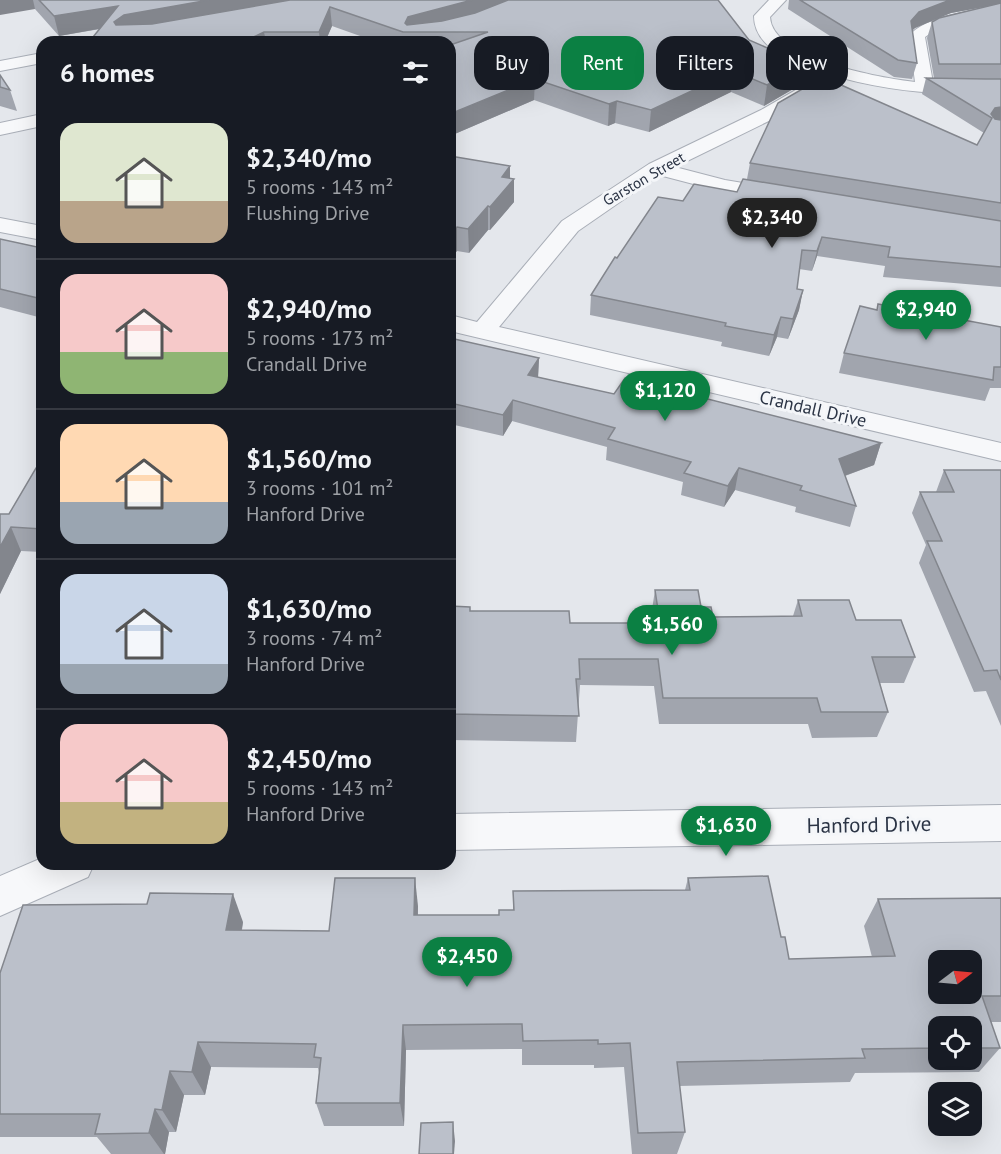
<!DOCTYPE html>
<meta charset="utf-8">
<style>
:root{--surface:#171b24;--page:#242831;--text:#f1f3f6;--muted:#9ea1a6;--line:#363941;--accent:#0b8043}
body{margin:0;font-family:"PT Sans",sans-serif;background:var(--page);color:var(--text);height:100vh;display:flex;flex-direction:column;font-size:22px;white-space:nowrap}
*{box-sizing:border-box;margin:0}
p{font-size:20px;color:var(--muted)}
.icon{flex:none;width:33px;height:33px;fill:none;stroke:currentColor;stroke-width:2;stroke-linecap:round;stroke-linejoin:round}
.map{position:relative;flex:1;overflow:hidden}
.panel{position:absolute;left:36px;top:36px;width:420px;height:834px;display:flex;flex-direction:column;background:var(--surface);border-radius:18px;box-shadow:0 6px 24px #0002}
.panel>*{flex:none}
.hud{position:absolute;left:474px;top:36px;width:436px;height:54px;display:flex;gap:12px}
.needle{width:39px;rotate:74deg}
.controls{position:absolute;left:928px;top:950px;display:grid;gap:12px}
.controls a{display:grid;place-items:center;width:54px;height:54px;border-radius:12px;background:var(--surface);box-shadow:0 6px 24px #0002;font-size:30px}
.price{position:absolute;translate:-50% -51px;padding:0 14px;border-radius:21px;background:var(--accent);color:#fff;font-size:20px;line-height:39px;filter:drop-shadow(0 2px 3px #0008)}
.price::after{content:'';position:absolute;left:50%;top:36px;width:18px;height:14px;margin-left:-9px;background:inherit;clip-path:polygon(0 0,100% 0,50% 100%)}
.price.current{background:#222;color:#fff}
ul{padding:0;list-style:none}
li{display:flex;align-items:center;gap:18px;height:150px;padding:0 24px}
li+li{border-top:2px solid var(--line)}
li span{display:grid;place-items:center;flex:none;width:168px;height:120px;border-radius:18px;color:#555}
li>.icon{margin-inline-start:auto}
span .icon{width:72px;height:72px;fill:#fffc;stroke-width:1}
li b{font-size:26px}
h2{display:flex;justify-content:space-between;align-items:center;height:72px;padding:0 24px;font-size:26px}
.chip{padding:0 21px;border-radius:18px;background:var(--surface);box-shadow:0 6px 24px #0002;font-size:21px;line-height:54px}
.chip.current{background:var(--accent);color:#fff}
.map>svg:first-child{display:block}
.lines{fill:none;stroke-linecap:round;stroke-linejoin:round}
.minor-casing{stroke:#a9aeb7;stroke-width:2}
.minor{fill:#f7f8fa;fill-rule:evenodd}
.wall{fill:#a1a5ae;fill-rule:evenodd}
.shaded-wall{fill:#83868d}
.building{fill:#bbc0ca;stroke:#83868d;stroke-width:1.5;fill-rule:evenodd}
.labels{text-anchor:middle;stroke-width:6;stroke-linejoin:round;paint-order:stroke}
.far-street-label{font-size:15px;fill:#2b3445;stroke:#f4f6f9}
.street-label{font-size:18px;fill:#2b3445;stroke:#f4f6f9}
.near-street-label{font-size:21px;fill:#2b3445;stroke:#f4f6f9}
</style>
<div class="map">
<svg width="1001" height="1154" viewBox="0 0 1001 1154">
<rect width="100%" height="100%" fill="#e4e7ec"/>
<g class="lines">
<defs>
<g id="minor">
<path d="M769 0H786L770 17C772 59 881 78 915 82L909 36C924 16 976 11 1001 5V15L934 31 925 37 933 83H1001V93C946 96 895 92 842 78L775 118 675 167 725 180 791 191 794 196 791 201 783 202 724 192 659 175 578 231 499 327 1001 443V461L450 331V315L477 322 562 221 649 164 761 110 825 73C798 64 754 50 754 16Z"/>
<polygon points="42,53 42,63 0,71 0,61"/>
<polygon points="42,114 42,126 0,135 0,123"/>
<polygon points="0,218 42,226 42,240 0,232"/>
<polygon points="1001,805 1001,841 450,850 450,814"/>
<polygon points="42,858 42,864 94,864 88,877 0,916 0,876"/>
</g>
</defs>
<!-- minor casing -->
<use href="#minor" class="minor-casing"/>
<!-- minor -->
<use href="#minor" class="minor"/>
</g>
<!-- wall -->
<g class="wall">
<polygon points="0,0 718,0 749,40 804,64 800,85 764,106 731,92 649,132 615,123 608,126 534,100 450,136 450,42 377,42 332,26 325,42 89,42 100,29 59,36 35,9"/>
<path d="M789 0H1001V287L883 277 885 266 817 256 812 271 799 269 797 289 803 290 799 310 788 339 777 337 769 356 721 346 722 342 590 315 591 295 617 258 683 201 737 192 747 179 750 163 977 145 984 133 922 94 926 78H934L927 38 932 22 938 18 915 28 912 30 917 63 912 79 894 77 788 9ZM993 5 940 17 951 13Z"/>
<polygon points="0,75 10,90 17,111 0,106"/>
<polygon points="450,156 510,178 514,202 490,230 488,230 469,253 457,251 450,258"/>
<polygon points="0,239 42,248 42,318 0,307"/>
<polygon points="877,310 1001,327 1001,388 990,388 985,401 839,373 844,353"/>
<polygon points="450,338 539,358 538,377 614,394 881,443 874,465 845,476 856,506 850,527 795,512 796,507 735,490 724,507 681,495 683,482 606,460 607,447 512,421 503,436 450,424"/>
<polygon points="42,469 42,552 21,551 0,594 0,514 9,514"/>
<polygon points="944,470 1001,470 1001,726 986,691 974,692 919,563 926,545 912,513 920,492 936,492"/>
<polygon points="655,590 701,607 713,617 793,616 798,600 856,620 915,657 904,683 880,683 888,712 877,737 812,738 808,724 659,724 654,686 580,685 576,742 450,740 450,606 470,611 570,623 652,623 651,616"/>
<path d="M688 878 781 937 789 959 872 957 864 926 878 899 1001 898V1022H991L1000 1048 979 1072 855 1073 850 1082 679 1086 685 1132 677 1154H632L624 1067 594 1068V1065H522V1049L406 1050 404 1126H324L316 1103 319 1073 318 1068 211 1067 205 1095H184L176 1132H169L165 1154H111L97 1137H0V973L243 922 242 930 329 931 418 906V915H499L513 910V891L685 890ZM939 1026H972V1059H939Z"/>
</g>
<!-- shaded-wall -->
<g class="shaded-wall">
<polygon points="0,0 33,0 35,9 0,15"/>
<polygon points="209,0 315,0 129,35 115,26 59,36 54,16 118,6 124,15"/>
<polygon points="472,0 515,0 473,19 405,32 405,23 408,17"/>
<polygon points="950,0 1001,0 1001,4 951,13 915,28 907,36 911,21 919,12"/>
<polygon points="330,7 332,26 325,42 320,42 319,32"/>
<polygon points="264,32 266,42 243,42"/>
<polygon points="804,64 800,85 764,106 767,85"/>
<polygon points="734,71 731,92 649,132 651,110"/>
<polygon points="535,79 534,100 450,136 450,114"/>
<polygon points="617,101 615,123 608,126 609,104"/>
<polygon points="1001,107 1001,123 992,118 991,114 995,108"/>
<polygon points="510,166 510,184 514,179 514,202 490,230 490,207 502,177"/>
<polygon points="488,206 488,230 469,253 468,229"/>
<polygon points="457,227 457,251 450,258 450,233"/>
<polygon points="822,237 817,256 812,271 817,251"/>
<polygon points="803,290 799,310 788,339 793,319"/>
<polygon points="781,317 777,337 769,356 774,335"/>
<polygon points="539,358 538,378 528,375"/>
<polygon points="513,400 512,421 503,436 503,415"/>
<polygon points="881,443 874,465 833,480 839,459"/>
<polygon points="739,468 735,490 724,507 728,486"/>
<polygon points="11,527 21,551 0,594 0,547"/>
<polygon points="415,878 418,906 417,943 414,915"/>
<polygon points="233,894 243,922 237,957 226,930"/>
<polygon points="403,1025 406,1050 404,1126 400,1103"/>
<polygon points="198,1042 211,1067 205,1095 192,1072"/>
<polygon points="170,1071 184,1095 176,1132 162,1110"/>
<polygon points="155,1109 169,1132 165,1154 164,1154 149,1133"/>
<polygon points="453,1122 455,1141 454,1154 453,1154"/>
</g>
<!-- building -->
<g class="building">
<polygon points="39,0 209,0 124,15 114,22 116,25 152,24 290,0 472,0 408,17 405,23 407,25 442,21 475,13 508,0 718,0 749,40 804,64 767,85 734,71 651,110 617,101 609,104 535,79 450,114 450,45 488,32 403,32 330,7 319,32 264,32 243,42 89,42 118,6 54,16"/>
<polygon points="800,0 950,0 919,12 911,21 917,63 898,60"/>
<polygon points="1001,3 1001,64 939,64 932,22 939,18"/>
<polygon points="0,75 10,90 0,87"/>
<polygon points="823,77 977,145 992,118 926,78 986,79 1001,79 1001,107 995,108 991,114 995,119 1001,120 1001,203 750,163 778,103"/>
<polygon points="450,156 510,166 502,177 514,179 490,207 488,206 468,229 457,227 450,233"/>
<polygon points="743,179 1001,221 1001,267 888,257 890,247 822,237 817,251 802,250 797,289 803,290 793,319 781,317 774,335 725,326 726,323 591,295 615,257 617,258 658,197 683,201 694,184 737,192"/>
<polygon points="0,239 42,248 42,299 0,289"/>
<polygon points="878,304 1001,327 1001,367 994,367 993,380 844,353 860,306 877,310"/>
<polygon points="450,338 539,358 528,375 614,394 625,378 881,443 839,459 856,506 800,490 802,486 739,468 728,486 684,473 691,462 608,439 615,428 513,400 503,415 450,403"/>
<polygon points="36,468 42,469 42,529 11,527 0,547 0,514 9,514"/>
<polygon points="944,470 1001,470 1001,680 997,670 984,671 927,541 942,541 920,492 954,492"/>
<polygon points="655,590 698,590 701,607 711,607 713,617 802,616 798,600 849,600 856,620 901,620 915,657 872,657 888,712 821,712 817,698 663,698 658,659 579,659 580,679 576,679 579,716 450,714 450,606 470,607 470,611 569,611 570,623 660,623"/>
<path d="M768 876 781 937H785L789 959 895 956 878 899 1001 898V996H982L1000 1048H972V1026H939V1048L862 1049 865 1058 677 1062 685 1132 638 1133 630 1043 598 1044V1040L523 1041 522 1024 403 1025 400 1103H316L321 1058 314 1057 316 1044 198 1042 192 1072 170 1071 162 1110 155 1109 149 1133 95 1134 100 1114H0V973L23 905 147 904 150 893 233 894 226 930 329 931 335 878H415L414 915H499V910H514L513 891 690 890 688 878ZM939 960H972V993H939Z"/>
<polygon points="453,1122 453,1154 419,1154 421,1123"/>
</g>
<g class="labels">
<!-- far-street labels -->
<g class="far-street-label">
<text transform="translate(644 179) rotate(-30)" y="5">Garston Street</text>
</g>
<!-- street labels -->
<g class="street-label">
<text transform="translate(813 409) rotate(13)" y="6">Crandall Drive</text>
</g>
<!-- near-street labels -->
<g class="near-street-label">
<text transform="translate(869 825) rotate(-1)" y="7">Hanford Drive</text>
</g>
</g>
</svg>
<div class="controls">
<a><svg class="needle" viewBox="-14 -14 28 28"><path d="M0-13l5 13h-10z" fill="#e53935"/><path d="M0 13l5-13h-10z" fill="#9ea1a6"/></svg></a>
<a><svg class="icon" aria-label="locate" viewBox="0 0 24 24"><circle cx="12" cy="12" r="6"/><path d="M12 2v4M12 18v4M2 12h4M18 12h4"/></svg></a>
<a><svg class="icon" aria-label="layers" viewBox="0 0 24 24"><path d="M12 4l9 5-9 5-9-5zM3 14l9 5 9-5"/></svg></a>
</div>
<b class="price current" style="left:772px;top:249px">$2,340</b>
<b class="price" style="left:926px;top:341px">$2,940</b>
<b class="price" style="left:665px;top:422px">$1,120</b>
<b class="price" style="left:672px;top:656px">$1,560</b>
<b class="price" style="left:726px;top:857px">$1,630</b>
<b class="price" style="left:467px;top:988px">$2,450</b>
<div class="hud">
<a class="chip">Buy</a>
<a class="chip current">Rent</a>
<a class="chip">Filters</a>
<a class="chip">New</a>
</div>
<section class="panel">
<h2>6 homes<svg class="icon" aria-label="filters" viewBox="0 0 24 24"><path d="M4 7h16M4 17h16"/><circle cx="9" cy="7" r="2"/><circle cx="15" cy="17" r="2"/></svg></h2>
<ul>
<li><span style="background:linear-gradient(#dfe7d0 65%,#b9a48a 0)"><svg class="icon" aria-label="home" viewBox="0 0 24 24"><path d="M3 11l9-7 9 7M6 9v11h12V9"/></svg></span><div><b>$2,340/mo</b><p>5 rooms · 143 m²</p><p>Flushing Drive</p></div></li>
<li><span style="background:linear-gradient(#f6c9c9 65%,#8fb573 0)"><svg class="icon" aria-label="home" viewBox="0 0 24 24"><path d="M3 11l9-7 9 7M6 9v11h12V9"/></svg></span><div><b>$2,940/mo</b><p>5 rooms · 173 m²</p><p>Crandall Drive</p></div></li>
<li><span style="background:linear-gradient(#ffd9b3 65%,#9aa5b1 0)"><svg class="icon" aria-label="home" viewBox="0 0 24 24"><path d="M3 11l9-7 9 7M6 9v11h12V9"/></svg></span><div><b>$1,560/mo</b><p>3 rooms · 101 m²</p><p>Hanford Drive</p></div></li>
<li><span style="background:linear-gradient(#c9d6e8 75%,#9aa5b1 0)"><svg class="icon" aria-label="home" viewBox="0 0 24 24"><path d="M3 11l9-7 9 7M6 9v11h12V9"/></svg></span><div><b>$1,630/mo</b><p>3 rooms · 74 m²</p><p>Hanford Drive</p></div></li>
<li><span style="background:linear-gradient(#f6c9c9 65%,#c2b280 0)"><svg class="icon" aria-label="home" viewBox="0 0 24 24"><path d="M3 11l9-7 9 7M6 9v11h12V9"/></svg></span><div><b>$2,450/mo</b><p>5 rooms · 143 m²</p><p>Hanford Drive</p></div></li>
</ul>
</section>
</div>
